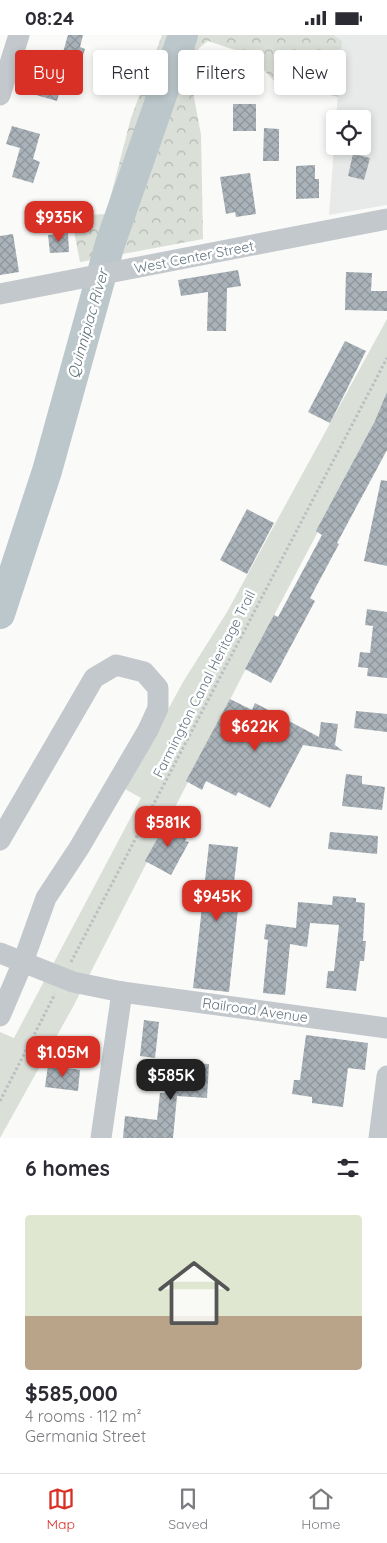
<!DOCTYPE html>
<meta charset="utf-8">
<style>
:root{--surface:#fff;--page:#f7f7f7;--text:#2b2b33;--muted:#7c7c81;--line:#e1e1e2;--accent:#d93025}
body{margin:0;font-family:Quicksand,sans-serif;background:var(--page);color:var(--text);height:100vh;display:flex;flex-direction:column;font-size:19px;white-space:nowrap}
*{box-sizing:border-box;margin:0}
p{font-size:16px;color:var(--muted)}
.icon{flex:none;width:28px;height:28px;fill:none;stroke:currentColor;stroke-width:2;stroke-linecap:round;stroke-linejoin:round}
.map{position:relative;height:1103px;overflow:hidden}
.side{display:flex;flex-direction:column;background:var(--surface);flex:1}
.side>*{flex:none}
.top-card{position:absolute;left:15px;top:15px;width:358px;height:45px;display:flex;gap:10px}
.tools{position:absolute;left:326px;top:75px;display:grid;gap:10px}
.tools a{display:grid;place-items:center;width:45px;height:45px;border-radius:5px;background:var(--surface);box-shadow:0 2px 8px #0003;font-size:25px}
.price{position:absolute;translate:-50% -42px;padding:0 11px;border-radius:10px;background:var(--accent);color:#fff;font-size:16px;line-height:32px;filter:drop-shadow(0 1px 2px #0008)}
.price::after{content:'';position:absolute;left:50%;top:30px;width:15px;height:11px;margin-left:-8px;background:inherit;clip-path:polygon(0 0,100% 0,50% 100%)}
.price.active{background:#222;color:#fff}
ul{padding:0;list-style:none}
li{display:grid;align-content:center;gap:10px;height:265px;padding:0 25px}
li span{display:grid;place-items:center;height:155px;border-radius:5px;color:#555}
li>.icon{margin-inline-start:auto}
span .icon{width:90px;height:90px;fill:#fffc;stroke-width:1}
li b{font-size:21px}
h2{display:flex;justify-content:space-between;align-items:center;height:60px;padding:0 25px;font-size:21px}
.pill{padding:0 18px;border-radius:5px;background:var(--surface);box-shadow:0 2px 8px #0003;font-size:18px;line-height:45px}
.pill.active{background:var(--accent);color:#fff}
.status{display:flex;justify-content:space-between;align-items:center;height:35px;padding:0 25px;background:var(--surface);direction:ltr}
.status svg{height:14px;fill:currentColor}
.menu{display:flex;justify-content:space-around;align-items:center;height:70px;border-top:1px solid var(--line);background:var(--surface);font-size:14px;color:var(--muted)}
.menu a{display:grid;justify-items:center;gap:2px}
.menu .active{color:var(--accent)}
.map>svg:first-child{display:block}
.built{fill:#e8e9e9}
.green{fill:#dadfd7}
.forest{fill:url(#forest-crowns)}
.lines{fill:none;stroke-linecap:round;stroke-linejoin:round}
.river{stroke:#bbc7cb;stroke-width:30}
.building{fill:url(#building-cross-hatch)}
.path{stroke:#bbbfc2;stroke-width:3;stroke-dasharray:2.5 2.5;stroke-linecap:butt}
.minor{stroke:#c3c8cc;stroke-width:21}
.labels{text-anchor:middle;stroke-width:5;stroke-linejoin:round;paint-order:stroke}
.street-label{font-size:14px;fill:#657683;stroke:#fff}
.water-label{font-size:15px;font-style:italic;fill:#60757c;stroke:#fff}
</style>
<div class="status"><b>08:24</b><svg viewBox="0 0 49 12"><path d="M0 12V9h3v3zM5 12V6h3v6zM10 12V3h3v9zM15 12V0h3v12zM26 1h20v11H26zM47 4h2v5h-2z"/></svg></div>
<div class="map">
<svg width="387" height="1103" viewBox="0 0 387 1103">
<defs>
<pattern id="forest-crowns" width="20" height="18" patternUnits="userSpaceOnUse" patternTransform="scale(1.25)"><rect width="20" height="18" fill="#dadfd7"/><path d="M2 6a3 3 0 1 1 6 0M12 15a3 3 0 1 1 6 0" fill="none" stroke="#b4b9b4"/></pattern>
<pattern id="building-cross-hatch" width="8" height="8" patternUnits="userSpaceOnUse" patternTransform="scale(1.25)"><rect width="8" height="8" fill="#aab3b9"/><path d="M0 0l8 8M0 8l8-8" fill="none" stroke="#8e969c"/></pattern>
</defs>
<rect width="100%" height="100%" fill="#fafaf8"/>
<!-- built -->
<polygon class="built" points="334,0 387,0 387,170 329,180 335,98 335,111 362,111 362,84 336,84 342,6"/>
<!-- green -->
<polygon class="green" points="387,284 387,365 239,647 74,970 0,1103 0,997 14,1003 141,763 125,754 183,647 227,577"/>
<!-- forest -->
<polygon class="forest" points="162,0 334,0 342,6 338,62 274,46 250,20 208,6 199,13 192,30 192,51 201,100 203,204 80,227 71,181 106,179 131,83"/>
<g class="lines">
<!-- river -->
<polyline class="river" points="0,579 47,436 110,209 183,0"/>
</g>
<!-- building -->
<g class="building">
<polygon points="68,0 83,0 80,12 85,14 80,30 61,24"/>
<polygon points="44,31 65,37 57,66 36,60"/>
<rect x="233" y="69" width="23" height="27"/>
<polygon points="12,91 40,99 33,124 40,127 33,148 12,142 20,113 6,109"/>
<polygon points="264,93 279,94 279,126 263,126"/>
<polygon points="353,119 370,123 364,145 348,141"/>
<polygon points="315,130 315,144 319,144 319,163 296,164 296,131"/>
<polygon points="250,138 256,179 236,182 235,177 226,179 220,142"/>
<polygon points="68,198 69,217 50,218 48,200"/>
<polygon points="13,199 19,237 0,240 0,201"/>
<polygon points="238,235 241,251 227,253 226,296 207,296 208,257 181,261 178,245"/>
<polygon points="346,237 372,238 371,256 387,256 387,276 345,275"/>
<polygon points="345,306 366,316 330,388 308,377"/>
<polygon points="387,357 387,415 337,508 339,509 310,563 315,566 271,648 245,634 274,580 278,582 322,500 316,496 375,386"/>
<polygon points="381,445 387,446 387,531 364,526"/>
<polygon points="247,474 274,488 247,539 220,525"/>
<polygon points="367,574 387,577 387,643 367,641 368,633 358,632 360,617 370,618 373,591 365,590"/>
<polygon points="230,664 252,675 255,668 319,702 321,687 338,689 335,710 343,716 303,710 270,773 238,757 236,761 206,746 202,755 186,746"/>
<polygon points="356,676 387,679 387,697 354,693"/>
<polygon points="346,739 362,741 362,749 385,752 382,775 342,771"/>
<polygon points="167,786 189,798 185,806 189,807 171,840 145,826"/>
<polygon points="330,797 378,801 377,819 328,814"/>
<polygon points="209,809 238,812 231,874 238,874 229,957 193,953"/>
<polygon points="333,861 356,863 356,867 365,868 363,906 366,906 364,926 360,926 356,956 326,953 328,936 334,936 339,890 310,888 307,912 290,909 285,960 263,958 268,905 264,904 266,889 296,893 298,867 332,870"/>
<polygon points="144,985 159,987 155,1023 140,1021"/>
<polygon points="306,1000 368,1008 365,1035 348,1033 343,1072 312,1068 312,1062 292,1059 294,1045 300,1045"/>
<polygon points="167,1027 209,1029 207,1063 177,1061 173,1103 123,1103 125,1081 157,1085 160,1058 165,1058"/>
<polygon points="48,1030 80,1035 78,1056 45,1052"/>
</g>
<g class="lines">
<!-- path -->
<g class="path">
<polyline points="71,927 387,323"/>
<polyline points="0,1066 55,959"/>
</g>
<!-- minor -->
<g class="minor">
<polyline points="0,60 19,0"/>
<polyline points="0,259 387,184"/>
<polyline points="0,805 94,643 116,630 144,637 158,653 158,673 148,695 79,813 46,863 23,927 0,981"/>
<polyline points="0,918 73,947 122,957 387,993"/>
<polyline points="101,1103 122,957"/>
<polyline points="379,1103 387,1041"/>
</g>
</g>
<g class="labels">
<!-- street labels -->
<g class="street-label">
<text transform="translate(194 222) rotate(-11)" y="5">West Center Street</text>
<text transform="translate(204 649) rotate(-63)" y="5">Farmington Canal Heritage Trail</text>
<text transform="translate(255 975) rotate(8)" y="5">Railroad Avenue</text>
</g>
<!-- water labels -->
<g class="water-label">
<text transform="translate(88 289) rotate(-74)" y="5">Quinnipiac River</text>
</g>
</g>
</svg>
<div class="tools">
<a><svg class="icon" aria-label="locate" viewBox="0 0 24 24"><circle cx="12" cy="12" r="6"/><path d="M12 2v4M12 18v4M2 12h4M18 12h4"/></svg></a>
</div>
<b class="price" style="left:59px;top:208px">$935K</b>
<b class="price" style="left:255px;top:717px">$622K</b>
<b class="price" style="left:168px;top:813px">$581K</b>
<b class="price" style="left:217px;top:887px">$945K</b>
<b class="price" style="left:63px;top:1043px">$1.05M</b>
<b class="price active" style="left:171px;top:1066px">$585K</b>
<div class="top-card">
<a class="pill active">Buy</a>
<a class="pill">Rent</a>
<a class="pill">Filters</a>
<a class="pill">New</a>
</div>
</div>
<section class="side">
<h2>6 homes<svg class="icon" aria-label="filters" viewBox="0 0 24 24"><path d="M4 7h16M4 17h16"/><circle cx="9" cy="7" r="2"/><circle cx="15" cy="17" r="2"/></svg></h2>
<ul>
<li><span style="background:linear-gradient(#dfe7d0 65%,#b9a48a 0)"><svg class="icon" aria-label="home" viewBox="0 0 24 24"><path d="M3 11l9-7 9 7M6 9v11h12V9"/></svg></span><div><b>$585,000</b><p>4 rooms · 112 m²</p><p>Germania Street</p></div></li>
</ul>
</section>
<nav class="menu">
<a class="active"><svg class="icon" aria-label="map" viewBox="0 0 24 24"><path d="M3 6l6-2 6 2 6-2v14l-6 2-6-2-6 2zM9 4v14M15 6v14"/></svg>Map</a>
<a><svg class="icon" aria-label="saved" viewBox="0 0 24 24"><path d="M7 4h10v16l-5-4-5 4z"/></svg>Saved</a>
<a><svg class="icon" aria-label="home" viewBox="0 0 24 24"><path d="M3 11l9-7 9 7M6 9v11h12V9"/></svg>Home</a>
</nav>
